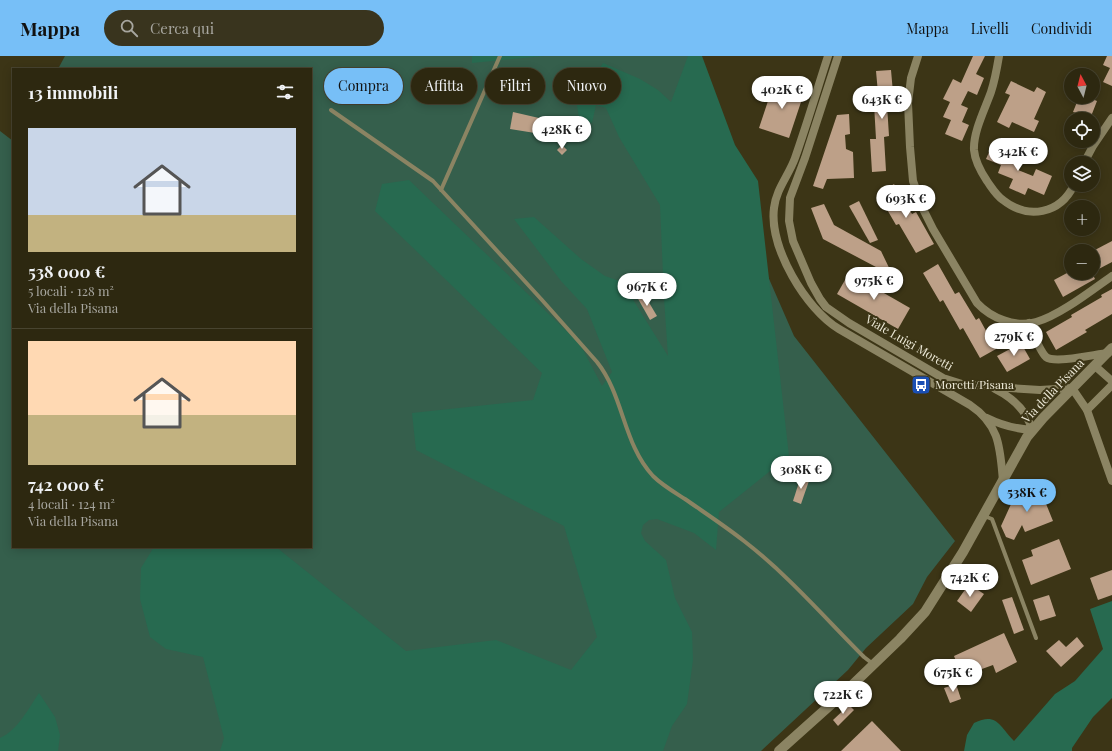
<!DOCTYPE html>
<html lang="it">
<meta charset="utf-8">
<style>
:root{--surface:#2d2810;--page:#39341e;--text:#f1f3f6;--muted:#a7a69f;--line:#484430;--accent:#77bff7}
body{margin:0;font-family:"Playfair Display",serif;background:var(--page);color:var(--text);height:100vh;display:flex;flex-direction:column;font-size:15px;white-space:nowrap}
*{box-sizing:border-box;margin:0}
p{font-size:13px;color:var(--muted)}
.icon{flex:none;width:22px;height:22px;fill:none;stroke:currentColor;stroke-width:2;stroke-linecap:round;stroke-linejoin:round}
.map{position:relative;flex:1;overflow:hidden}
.panel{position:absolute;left:12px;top:12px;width:300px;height:480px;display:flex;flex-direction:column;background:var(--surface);border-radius:0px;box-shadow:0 2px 10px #0003,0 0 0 1px var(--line)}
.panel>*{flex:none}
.top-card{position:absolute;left:324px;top:12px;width:380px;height:36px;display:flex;gap:8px}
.needle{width:26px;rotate:353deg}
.fabs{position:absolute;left:1064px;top:12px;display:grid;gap:8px}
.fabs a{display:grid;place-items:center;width:36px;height:36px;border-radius:50%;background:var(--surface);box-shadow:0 2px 10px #0003,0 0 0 1px var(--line);font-size:20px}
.price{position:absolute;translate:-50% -34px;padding:0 9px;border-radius:14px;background:#fff;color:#222;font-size:13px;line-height:26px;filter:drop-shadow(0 1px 2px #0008)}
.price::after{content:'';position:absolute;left:50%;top:24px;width:12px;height:9px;margin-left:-6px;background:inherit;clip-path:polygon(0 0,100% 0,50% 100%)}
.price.on{background:var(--accent);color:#111}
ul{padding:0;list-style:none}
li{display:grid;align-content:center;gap:8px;height:212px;padding:0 16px}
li+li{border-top:1px solid var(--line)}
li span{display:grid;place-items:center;height:124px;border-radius:0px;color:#555}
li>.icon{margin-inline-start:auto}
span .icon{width:72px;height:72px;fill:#fffc;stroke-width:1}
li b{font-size:17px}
h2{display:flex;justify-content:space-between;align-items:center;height:48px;padding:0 16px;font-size:17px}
.pill{padding:0 14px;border-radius:18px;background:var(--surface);box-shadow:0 2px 10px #0003,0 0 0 1px var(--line);font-size:14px;line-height:36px}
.pill.on{background:var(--accent);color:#111}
header{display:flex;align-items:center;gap:24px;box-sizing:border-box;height:56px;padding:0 20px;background:var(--accent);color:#111}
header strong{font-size:19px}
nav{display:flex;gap:22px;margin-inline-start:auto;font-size:14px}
.search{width:280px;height:36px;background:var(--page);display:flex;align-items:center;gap:10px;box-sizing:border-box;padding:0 14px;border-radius:22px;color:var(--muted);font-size:15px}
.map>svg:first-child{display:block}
.green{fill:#355f4c}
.forest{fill:#276a50}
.building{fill:#bda088}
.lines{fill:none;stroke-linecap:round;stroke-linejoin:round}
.lane{stroke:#8b8463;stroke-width:4}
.street{stroke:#8b8463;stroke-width:8}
.secondary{stroke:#8b8463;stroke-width:10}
.labels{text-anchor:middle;stroke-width:4;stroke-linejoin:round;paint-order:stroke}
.street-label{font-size:12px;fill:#ebe7d5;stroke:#3c3516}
.poi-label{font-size:12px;fill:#ebe7d5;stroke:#3c3516;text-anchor:start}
</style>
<header>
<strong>Mappa</strong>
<div class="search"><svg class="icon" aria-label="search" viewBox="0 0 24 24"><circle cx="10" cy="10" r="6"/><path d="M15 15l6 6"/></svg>Cerca qui</div>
<nav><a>Mappa</a><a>Livelli</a><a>Condividi</a></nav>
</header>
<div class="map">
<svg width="1112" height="695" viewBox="0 0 1112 695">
<rect width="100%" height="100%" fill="#3c3516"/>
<!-- green -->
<polygon class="green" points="65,0 693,0 759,200 794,280 955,485 927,521 913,548 866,592 848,614 761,695 0,695 0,75 13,85 13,491 311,491 311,13 58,13"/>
<!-- forest -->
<g class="forest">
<polygon points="472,0 544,0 472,7"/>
<polygon points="688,0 702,0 735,89 758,125 789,400 719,456 716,494 694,477 657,463 649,464 643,469 641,477 645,485 666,504 675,542 692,576 693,604 687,648 672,670 663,695 220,695 224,682 203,601 166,593 150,581 140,543 141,512 154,491 276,491 406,595 496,584 571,614 597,581 564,470 416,394 412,357 533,344 542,317 375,155 382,128 409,124 580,288 602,330 612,316 587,253 561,225 514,163 534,161 581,203 605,220 622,226 668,300 664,242 660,149 619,81 606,52 596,49 592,67 579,62 577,49 563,44 589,30 603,7 640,23 658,34 671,46"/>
<path d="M1112 545V642L1093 661 1072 692V695H964L967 679 974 667C997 656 999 670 1014 685L1055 638 1075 625 1103 593 1090 553Z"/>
<path d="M39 637 55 661 60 679 58 695H0V682C18 674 28 653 39 637Z"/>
</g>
<!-- building -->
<g class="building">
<polygon points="973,0 985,0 976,18 984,22 977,39 968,35 961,49 968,52 962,66 969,69 962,85 945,78 951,64 943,61 950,46 943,43 953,23 961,27"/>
<polygon points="1107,0 1112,0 1112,30 1103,26 1110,12 1103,9"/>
<polygon points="891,14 894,48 887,49 889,80 884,81 886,115 872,116 870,83 876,83 874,48 879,48 876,15"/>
<polygon points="1011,25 1034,36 1037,31 1046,36 1034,63 1039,65 1034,76 1012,66 1009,72 997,66 1010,39 1005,37"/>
<polygon points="774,27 804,37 789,82 759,72"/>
<polygon points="1079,41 1087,41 1097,45 1090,63 1078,63 1080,58 1073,56"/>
<polygon points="513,56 539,62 535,77 510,73"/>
<polygon points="849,58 850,78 845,79 846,93 853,96 854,122 827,123 823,133 813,130 837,59"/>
<polygon points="994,85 1011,92 1007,101 1021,107 1018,114 1033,120 1036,113 1052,120 1044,139 1028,132 1025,139 1009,132 1013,123 998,117 1001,109 986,103"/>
<polygon points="562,89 567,94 562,99 557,94"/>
<polygon points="894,128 912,158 916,156 934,188 916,197 899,168 896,169 878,138"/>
<polygon points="859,145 878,184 870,187 849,150"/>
<polygon points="824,148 834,169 881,195 893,220 823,183 811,152"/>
<polygon points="1112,185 1112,206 1093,216 1093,195"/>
<polygon points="938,208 955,238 959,236 976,264 979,262 996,293 980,302 963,272 960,274 943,244 940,246 923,217"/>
<polygon points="849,217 910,252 898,273 837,238"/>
<polygon points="1067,217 1092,217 1095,223 1063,241 1054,224"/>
<polygon points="1112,233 1112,258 1085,274 1087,276 1056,294 1046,276 1072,261 1071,259 1102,241 1101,239"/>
<polygon points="644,238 657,260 650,264 637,241"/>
<polygon points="1021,287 1030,303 1007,316 997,300"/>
<polygon points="801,420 810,422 801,448 793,445"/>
<polygon points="1038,428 1053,465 1025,476 1022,469 1014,484 1006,481 1001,470 1012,446 1027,449 1021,434"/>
<polygon points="1059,483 1071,513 1031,529 1022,504 1033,500 1031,494"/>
<polygon points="1112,514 1112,539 1098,544 1090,522"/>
<polygon points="969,528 984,538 971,556 957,545"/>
<polygon points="1049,539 1056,560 1040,565 1033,544"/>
<polygon points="1012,541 1024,574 1014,578 1002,544"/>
<polygon points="1004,577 1017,606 996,617 993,609 968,618 960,615 954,600"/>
<polygon points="1077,581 1084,590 1061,611 1046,595 1059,584 1066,591"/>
<polygon points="956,628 961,643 950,647 944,632"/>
<polygon points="849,649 854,654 838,670 833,664"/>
<polygon points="872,665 901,695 841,695"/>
</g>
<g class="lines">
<!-- lane -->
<g class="lane">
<path d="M331 54 433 125 542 244 597 306C624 340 623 388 653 420 662 429 674 436 685 443 705 457 725 470 744 485 788 519 825 562 864 601L873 608"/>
<polyline points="441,134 500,0"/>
<polyline points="984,460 992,463 1036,582"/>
</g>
<!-- street -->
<g class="street">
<path d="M828 0C817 34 807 68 795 102 789 119 776 133 774 152 769 192 806 253 839 273L970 349C1000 369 1000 392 1003 425"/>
<polyline points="838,0 805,102 790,142 789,165 793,185 811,227 820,243 826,251 849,267 943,322 962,328 1009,332 1040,334 1072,332 1087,354 1112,329"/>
<path d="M918 0 911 22 908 47 910 91 913 125 924 155 933 173 977 247C991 262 1015 272 1036 266 1059 260 1092 234 1112 220"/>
<path d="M999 0C997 12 995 24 991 36 985 53 973 76 974 94 975 106 981 116 987 125 992 132 996 139 1003 144 1028 164 1060 158 1074 129"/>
<polyline points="1084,107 1093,90 1112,62"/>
<path d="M1029 267C1033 276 1039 294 1046 301 1055 308 1096 298 1108 297"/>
<polyline points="1095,310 1112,325"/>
<polyline points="1087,354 1112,425"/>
<path d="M987 362C1001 369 1017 373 1032 374 1027 354 1013 342 995 333"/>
</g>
<!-- secondary -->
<polyline class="secondary" points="779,695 846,635 900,583 925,556 963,496 1027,381 1043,362 1112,292"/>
</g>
<!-- icons -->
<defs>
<symbol id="bus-square" viewBox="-11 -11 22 22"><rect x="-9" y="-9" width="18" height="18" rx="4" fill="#1a4fb4" stroke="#3c3516"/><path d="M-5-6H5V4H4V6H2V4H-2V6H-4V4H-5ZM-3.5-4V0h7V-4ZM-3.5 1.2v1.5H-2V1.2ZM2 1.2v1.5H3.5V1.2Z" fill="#fff"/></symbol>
</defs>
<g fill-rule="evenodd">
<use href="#bus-square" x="910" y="318" width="22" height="22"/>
</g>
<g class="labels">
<!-- street labels -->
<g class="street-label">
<text transform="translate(909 287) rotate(30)" y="4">Viale Luigi Moretti</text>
<text transform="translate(1053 335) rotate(-46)" y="4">Via della Pisana</text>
</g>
<!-- poi labels -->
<g class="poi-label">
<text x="935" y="333">Moretti/Pisana</text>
</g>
</g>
</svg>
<div class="fabs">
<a><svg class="needle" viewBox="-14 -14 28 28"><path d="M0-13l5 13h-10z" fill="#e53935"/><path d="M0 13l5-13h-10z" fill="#a7a69f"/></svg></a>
<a><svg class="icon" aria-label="locate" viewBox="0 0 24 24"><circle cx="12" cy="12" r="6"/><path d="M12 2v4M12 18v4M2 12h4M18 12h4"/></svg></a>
<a><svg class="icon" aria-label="layers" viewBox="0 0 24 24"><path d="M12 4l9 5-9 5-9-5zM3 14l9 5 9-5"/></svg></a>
<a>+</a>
<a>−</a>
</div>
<b class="price" style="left:782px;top:54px">402K €</b>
<b class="price" style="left:882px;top:64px">643K €</b>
<b class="price" style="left:562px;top:94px">428K €</b>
<b class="price" style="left:1018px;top:116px">342K €</b>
<b class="price" style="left:906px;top:163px">693K €</b>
<b class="price" style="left:874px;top:245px">975K €</b>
<b class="price" style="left:647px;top:251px">967K €</b>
<b class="price" style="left:1014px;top:301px">279K €</b>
<b class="price" style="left:801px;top:434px">308K €</b>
<b class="price on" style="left:1027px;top:457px">538K €</b>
<b class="price" style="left:970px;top:542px">742K €</b>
<b class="price" style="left:953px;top:637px">675K €</b>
<b class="price" style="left:843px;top:659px">722K €</b>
<div class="top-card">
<a class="pill on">Compra</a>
<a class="pill">Affitta</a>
<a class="pill">Filtri</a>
<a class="pill">Nuovo</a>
</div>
<section class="panel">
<h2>13 immobili<svg class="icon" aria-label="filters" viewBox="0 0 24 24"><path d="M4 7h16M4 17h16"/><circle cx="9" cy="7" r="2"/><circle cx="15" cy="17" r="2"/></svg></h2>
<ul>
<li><span style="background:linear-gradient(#c9d6e8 70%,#c2b280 0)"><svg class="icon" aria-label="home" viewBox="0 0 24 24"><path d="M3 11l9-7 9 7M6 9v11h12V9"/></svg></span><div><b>538 000 €</b><p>5 locali · 128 m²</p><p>Via della Pisana</p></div></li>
<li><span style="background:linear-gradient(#ffd9b3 60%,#c2b280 0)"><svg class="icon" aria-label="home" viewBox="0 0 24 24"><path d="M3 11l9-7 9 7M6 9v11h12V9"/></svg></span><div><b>742 000 €</b><p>4 locali · 124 m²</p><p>Via della Pisana</p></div></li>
</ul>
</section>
</div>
